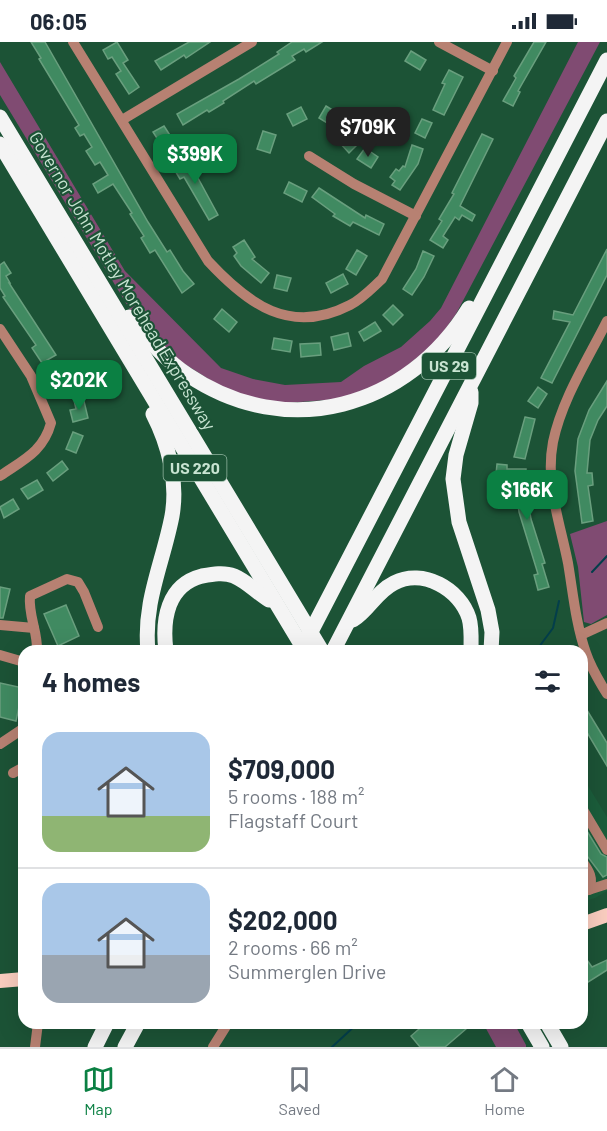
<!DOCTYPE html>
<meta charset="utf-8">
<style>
:root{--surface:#fff;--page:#f2f2f3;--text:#1f2937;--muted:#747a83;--line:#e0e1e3;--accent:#0b8043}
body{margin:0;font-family:Barlow,sans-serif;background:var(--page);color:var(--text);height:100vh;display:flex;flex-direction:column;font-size:22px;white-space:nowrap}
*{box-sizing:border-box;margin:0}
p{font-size:20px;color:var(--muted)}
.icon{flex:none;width:33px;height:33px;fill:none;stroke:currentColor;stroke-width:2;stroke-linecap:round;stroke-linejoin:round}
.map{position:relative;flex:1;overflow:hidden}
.sheet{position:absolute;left:18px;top:603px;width:570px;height:384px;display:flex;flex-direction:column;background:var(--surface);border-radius:18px;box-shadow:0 6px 24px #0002}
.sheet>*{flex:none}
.price{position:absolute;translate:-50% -51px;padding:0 14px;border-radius:12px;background:var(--accent);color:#fff;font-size:20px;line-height:39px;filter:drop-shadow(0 2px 3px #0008)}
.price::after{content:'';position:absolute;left:50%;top:36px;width:18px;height:14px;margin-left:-9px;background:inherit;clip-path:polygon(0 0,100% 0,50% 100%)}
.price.active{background:#222;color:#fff}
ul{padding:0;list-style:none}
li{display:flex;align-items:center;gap:18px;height:150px;padding:0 24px}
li+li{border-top:2px solid var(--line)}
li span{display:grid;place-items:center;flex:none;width:168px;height:120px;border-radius:18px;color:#555}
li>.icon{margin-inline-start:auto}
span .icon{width:72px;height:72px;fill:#fffc;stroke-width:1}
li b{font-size:26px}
h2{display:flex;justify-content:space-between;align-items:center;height:72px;padding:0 24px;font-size:26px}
.status{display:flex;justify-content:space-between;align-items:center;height:42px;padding:0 30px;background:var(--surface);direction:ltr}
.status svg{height:16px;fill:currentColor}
.menu{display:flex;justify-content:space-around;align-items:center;height:84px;border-top:2px solid var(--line);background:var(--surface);font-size:16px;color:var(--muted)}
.menu a{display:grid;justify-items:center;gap:3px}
.menu .active{color:var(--accent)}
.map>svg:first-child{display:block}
.built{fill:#1b5d3b}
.green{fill:#804b72}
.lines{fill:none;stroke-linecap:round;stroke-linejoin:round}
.stream{stroke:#033e4b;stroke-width:2}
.building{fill:#408a61;stroke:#699f7e;stroke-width:1.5}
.minor{stroke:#b78172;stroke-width:10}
.major{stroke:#f9cdbf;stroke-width:14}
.highway{stroke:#f4f4f4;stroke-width:15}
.labels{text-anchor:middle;stroke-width:4.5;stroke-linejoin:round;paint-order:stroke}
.shield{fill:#1c5336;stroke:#94b8a3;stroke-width:1.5}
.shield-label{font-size:16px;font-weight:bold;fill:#c8e4d2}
.street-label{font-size:18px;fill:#c8e4d2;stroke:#1c5336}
</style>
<div class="status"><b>06:05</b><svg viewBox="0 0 49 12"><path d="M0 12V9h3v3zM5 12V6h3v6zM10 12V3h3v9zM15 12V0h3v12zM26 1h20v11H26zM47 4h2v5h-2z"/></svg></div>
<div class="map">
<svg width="607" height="1005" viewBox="0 0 607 1005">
<rect width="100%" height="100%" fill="#1c5336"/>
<!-- built -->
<polygon class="built" points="582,734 607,775 607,849 595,856 582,860"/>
<!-- green -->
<g class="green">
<polygon points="578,0 600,0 456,272 436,300 390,338 340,357 286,361 253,356 221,345 169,312 132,271 0,53 0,20 125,229 221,326 253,337 285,343 341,340 364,324 401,305 430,279 441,266"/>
<polygon points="607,479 607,573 591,582 584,580 578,525 570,492"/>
<polygon points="483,981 514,981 526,1003 526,1005 496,1005"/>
</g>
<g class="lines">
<!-- stream -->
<g class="stream">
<polyline points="592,530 607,514"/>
<polyline points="536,609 553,586 559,559"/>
<polyline points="332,1005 358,981"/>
</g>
</g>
<!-- building -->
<g class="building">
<polygon points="31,0 45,0 148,180 167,210 170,208 183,229 194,242 182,251 155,208 150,211 141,196 144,194 130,172 132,171 113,142 98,151 93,142 108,133 100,120 95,123 86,109 92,105 84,92 80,94 75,86 79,83 39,17 41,16"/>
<polygon points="117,0 128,18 123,21 139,45 129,52 116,32 121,29 112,15 108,17 103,8"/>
<polygon points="189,0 210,0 186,16 184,13 161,28 155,19"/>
<polygon points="292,0 322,0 306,10 304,7 292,14 295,18 256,42 254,39 223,59 224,61 209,70 207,68 183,83 177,72 239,37 279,12 277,10"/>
<polygon points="534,0 546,0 518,49 520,50 513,64 503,59 516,36 514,34"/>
<polygon points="411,9 426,18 420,28 405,19"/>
<polygon points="449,28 463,35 444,73 433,68 445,42 442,41"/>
<polygon points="326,64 339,72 332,84 319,76"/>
<polygon points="301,65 307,77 293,84 287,72"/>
<polygon points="422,77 432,81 425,96 415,91"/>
<polygon points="164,84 175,101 164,107 153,90"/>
<polygon points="347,86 360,100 349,111 340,101 344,98 339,93"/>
<polygon points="263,89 276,93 270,111 257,107"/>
<polygon points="482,92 493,97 460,164 475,173 472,179 462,173 459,178 455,175 443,194 448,198 443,206 430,198 442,179 439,177 454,152 452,151"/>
<polygon points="412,103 423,107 418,122 400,148 392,143 395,139 390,135 396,127 399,129 403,124 405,125"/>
<polygon points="365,106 378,115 371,126 357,117"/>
<polygon points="185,112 218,173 209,178 184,135 180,137 174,127 177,124 174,119"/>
<polygon points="289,140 307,149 302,160 284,151"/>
<polygon points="319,146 365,176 366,173 384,182 379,193 353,180 350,184 333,174 335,172 312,155"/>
<polygon points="244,198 255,215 252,217 269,231 261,241 241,224 234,214 237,211 233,205"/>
<polygon points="607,207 607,233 552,341 541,336 570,280 553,277 554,269 573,273"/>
<polygon points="357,208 367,214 356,233 346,227"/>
<polygon points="423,209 434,214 424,235 412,253 403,247 416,227"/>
<polygon points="4,220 11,231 6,234 10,241 9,241 56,313 42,321 32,306 36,303 3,255 5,254 0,246 0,223"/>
<polygon points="343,232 348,242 331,251 326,241"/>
<polygon points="277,233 291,236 287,249 274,246"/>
<polygon points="393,263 403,273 393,283 383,273"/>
<polygon points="222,267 237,280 229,290 214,277"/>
<polygon points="375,280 381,289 364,299 359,290"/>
<polygon points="348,291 351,304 334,308 331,295"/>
<polygon points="274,296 292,299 290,310 272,307"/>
<polygon points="320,301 321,313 301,315 300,302"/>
<polygon points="64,324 74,340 63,347 53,331"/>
<polygon points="607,339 607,364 598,378 590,398 587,431 592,431 593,443 588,444 593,479 582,481 575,429 578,397 589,368"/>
<polygon points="538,345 547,352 538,366 528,359"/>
<polygon points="83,355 88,376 73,380 70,368 76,367 74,358"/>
<polygon points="525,375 535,377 525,417 514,415"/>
<polygon points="73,390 83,394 76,411 66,407"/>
<polygon points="62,419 68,427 53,439 47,431"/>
<polygon points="497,422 507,423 507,427 526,427 526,447 531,477 545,521 542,522 549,545 538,548 534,533 538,532 519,470 514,433 496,432"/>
<polygon points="37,438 43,448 28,457 21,447"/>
<polygon points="13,457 19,467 4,476 0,465"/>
<polygon points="0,545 10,547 3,576 0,576"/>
<polygon points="66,563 79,594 58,604 44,572"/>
<polygon points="0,641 23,646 16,679 0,675"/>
<polygon points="582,660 607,701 607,724 582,682"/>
<polygon points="582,781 601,812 607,815 607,833 603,835 588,815 582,812"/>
<polygon points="587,918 592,925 607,918 607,928 582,944 582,921"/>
<polygon points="426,981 461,981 466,987 445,1005 420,1005 411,994"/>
</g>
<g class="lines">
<!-- minor -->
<g class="minor">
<path d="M73 0 208 219C248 262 290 294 350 263 362 257 372 246 382 237L507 0"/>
<polyline points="439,0 493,29"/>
<polyline points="122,78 252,0"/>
<polyline points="309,114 354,142 416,174"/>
<path d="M607 279C588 317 562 357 553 400 545 442 560 480 568 521 573 551 576 583 586 611 591 626 599 639 607 652"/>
<path d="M0 287 31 334 51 381C43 410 23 418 0 434"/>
<polyline points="0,583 34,586"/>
<polyline points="581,593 607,581"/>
<path d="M37 609C38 590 28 573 30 554L67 537 78 540 84 550 98 585"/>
<polyline points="0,613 24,620"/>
<polyline points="0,702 24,686"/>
<polyline points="13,731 24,725"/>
<polyline points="582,766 607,808"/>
<path d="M582 819C589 829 594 836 589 848"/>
<polyline points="582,850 607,842"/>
<polyline points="35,1005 38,981"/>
<polyline points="213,1005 228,981"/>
</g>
<!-- major -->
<g class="major">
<polyline points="582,882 607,873"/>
<polyline points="0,939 24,937"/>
</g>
<!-- highway -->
<g class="highway">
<polyline points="0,75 322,609"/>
<polyline points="0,102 305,609"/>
<path d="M129 275C147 296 165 318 188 333 287 400 408 366 469 266"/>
<polyline points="471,350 471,361 456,413 453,437 459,480 488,568 492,590 491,609"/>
<path d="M353 578C369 568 376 550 394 541 423 526 460 547 469 576 472 586 471 599 471 609"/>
<path d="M148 609C143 560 163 521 172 474 178 440 169 403 153 372"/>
<path d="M166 609C162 578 167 543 202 534 213 532 224 530 234 534 248 540 257 551 269 558"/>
<polyline points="301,609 607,18"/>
<polyline points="333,609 607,79"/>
<polyline points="528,981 542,1005"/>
<polyline points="547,981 561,1005"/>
<polyline points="95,1005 107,981"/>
<polyline points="125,1005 138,981"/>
</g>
</g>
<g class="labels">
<!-- shield labels -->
<g class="shield">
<rect x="422" y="311" width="54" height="26" rx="4.5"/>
<rect x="163.5" y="413" width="63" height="26" rx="4.5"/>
</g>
<g class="shield-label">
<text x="449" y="330">US 29</text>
<text x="195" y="432">US 220</text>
</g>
<!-- street labels -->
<g class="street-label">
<text transform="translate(122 239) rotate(59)" y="6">Governor John Motley Morehead Expressway</text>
</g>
</g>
</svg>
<b class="price active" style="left:368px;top:116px">$709K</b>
<b class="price" style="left:195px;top:143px">$399K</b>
<b class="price" style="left:79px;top:369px">$202K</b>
<b class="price" style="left:527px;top:479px">$166K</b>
<section class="sheet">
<h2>4 homes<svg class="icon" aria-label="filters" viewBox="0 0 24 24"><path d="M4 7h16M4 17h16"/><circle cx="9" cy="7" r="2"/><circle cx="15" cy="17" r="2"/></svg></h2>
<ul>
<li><span style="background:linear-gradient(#a9c7e8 70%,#8fb573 0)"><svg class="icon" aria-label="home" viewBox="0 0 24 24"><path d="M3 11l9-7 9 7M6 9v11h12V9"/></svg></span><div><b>$709,000</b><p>5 rooms · 188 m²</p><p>Flagstaff Court</p></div></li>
<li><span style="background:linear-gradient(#a9c7e8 60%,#9aa5b1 0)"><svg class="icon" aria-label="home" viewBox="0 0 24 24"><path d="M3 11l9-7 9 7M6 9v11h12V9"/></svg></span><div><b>$202,000</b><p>2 rooms · 66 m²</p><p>Summerglen Drive</p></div></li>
</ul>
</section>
</div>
<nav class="menu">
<a class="active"><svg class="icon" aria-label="map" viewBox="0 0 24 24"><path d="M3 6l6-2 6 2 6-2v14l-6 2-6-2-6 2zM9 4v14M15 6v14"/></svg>Map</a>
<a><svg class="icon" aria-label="saved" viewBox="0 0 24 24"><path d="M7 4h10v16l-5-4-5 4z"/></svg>Saved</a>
<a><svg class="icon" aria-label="home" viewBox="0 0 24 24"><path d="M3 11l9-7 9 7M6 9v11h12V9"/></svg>Home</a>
</nav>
